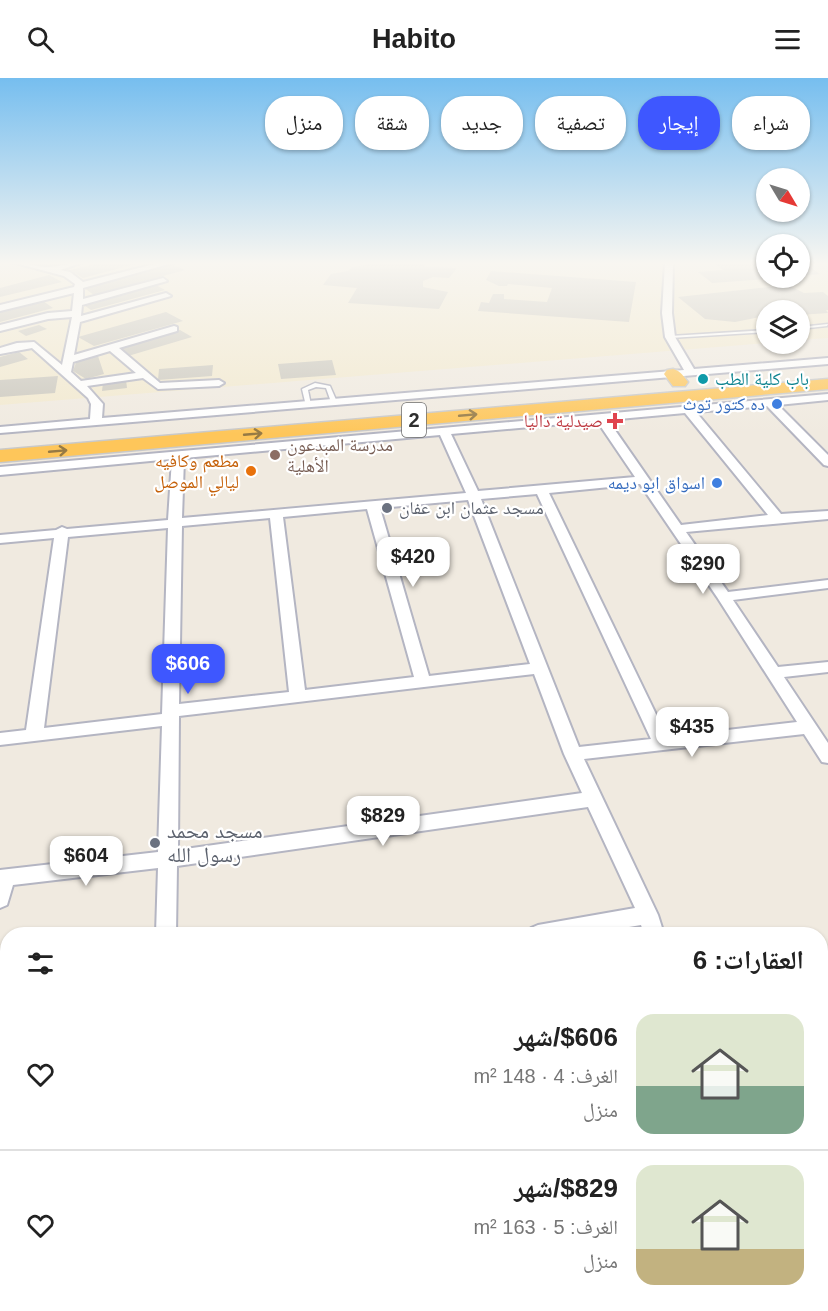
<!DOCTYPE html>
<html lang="ar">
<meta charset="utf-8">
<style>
:root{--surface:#fff;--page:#f6f6f6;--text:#222;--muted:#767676;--line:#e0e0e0;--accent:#3e57ff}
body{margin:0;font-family:Arial,"Noto Naskh Arabic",sans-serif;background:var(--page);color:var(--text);direction:rtl;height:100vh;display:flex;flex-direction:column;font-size:22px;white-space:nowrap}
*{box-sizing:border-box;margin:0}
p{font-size:20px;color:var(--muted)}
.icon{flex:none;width:33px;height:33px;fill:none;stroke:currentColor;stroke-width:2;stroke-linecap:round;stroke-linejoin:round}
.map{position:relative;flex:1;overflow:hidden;direction:ltr}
.sheet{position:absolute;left:0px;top:849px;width:828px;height:384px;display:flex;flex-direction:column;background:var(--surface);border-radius:24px 24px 0 0;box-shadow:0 2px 4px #0004;direction:rtl}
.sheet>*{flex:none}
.top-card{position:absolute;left:18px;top:18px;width:792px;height:54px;direction:rtl;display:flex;gap:12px}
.needle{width:39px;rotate:128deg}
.fabs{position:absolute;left:756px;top:90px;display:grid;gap:12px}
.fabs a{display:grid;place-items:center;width:54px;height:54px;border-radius:50%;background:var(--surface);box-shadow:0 2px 4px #0004;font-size:30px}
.price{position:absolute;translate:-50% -51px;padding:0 14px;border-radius:12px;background:#fff;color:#222;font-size:20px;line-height:39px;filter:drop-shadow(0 2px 3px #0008)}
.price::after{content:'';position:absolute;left:50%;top:36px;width:18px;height:14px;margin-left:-9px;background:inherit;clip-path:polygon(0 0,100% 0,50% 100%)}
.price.selected{background:var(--accent);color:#fff}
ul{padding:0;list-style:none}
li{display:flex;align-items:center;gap:18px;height:150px;padding:0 24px}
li+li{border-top:2px solid var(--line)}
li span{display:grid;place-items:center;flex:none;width:168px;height:120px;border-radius:18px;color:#555}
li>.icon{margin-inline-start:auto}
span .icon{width:72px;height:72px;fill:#fffc;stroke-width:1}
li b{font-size:26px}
h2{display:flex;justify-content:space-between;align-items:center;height:72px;padding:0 24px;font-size:26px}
.chip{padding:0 21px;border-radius:24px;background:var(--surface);box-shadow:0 2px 4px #0004;font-size:21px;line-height:54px}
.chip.selected{background:var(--accent);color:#fff}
header{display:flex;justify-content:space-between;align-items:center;height:78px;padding:0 24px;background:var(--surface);font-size:27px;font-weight:800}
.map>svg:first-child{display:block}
.education{fill:#f2e9cf}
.building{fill:#cbc8be}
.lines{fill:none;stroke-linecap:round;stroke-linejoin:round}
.service-casing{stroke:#b4b5c2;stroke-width:3}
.minor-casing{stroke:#b4b5c2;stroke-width:4}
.trunk-casing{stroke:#c9c9c9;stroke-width:3}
.service{fill:#fff;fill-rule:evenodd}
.minor{fill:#fff;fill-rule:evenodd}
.trunk{fill:#fec65a;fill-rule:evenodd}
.oneway{stroke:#967a44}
.culture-dot{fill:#0f9aa8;stroke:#fff;stroke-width:2}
.shop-dot{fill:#3f7fe0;stroke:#fff;stroke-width:2}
.health-dot{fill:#e0444e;stroke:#fff;stroke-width:2}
.education-dot{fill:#8d6e63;stroke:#fff;stroke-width:2}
.food-dot{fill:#e8710a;stroke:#fff;stroke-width:2}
.worship-dot{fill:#6b7280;stroke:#fff;stroke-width:2}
.labels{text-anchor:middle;stroke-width:4.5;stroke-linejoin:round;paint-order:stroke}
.far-culture-label{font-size:18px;fill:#0d838f;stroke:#fff;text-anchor:start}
.far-shop-label{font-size:18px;fill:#366cbe;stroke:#fff;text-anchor:end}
.far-health-label{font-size:18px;fill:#be3a42;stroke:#fff;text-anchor:end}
.far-education-label{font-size:18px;fill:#785e54;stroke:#fff;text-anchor:start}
.far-food-label{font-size:18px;fill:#c56008;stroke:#fff;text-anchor:end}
.far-worship-label{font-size:18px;fill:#5b616d;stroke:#fff;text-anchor:start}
.shield{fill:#fff;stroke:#6d6d6d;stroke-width:1.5}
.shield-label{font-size:20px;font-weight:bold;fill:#2e2e2e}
.worship-label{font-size:21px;fill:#5b616d;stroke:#fff;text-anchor:start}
</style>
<header><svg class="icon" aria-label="menu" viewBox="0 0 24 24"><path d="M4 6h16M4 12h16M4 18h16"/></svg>Habito<svg class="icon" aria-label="search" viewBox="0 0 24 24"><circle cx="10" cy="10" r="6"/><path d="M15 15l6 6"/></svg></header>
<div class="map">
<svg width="828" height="1233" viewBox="0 0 828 1233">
<rect width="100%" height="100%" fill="#f0eae0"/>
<!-- education -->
<polygon class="education" points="0,184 766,184 766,200 800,200 800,184 828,184 828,260 800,262 800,232 766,232 766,265 0,327"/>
<!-- building -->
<g class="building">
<polygon points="104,184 143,184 83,200 70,192"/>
<polygon points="385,184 418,184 427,189 457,190 449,200 433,199 423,203 423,209 448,214 439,231 348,225 357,210 323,207 331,196 348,193 352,189"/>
<polygon points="712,184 766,184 766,201 712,205 698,194 723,192"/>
<polygon points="800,184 802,184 820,196 800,198"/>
<polygon points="171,186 185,192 94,217 83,209"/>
<polygon points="491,193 636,204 629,244 478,233 481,224 489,225 493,216 504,216 504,221 547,224 552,210 508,206 507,208 499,208 486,202"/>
<polygon points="49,197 62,204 0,219 0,210"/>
<polygon points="154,206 165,212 91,232 81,225"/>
<polygon points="788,207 804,215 823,214 828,218 828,232 826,232 828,235 800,237 800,232 766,232 766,242 760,239 735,244 705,241 678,219"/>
<polygon points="43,223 53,230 0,244 0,234"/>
<polygon points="166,234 183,243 94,268 78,259"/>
<polygon points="39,247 47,251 26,258 18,253"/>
<polygon points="180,252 192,259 128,278 117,270"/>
<polygon points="19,274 28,281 0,289 0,279"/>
<polygon points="98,278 104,296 86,301 73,293 77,282"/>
<polygon points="332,282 336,297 281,301 278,286"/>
<polygon points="213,287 212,298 158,302 159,291"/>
<polygon points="58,298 55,315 0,319 0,302"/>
<polygon points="126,302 127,310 102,313 103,305"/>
</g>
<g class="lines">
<defs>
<g id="service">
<polygon points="828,246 827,248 800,251 800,249"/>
<polygon points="766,252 766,254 670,260 668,259 670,258"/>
<polygon points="315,305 330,308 337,324 336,325 331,324 326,310 316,309 308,312 311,327 306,328 302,311"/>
</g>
<g id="minor">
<path d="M12 184C25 183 38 190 50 189 62 188 72 184 84 184L60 192 70 194 83 204 163 184H176L83 210V221L163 200 167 203 82 227 81 238 166 215 171 218 80 244 74 277 174 248 177 249V253L119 270 160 305 219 302 224 305 219 308 158 311 143 300 87 308 103 326 102 340 684 292 665 259 662 235 665 184H673L672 235 675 259 694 291 828 280V286L0 355V349L90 341 91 326 88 320 32 270 0 276V270L17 265 34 264 62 287 72 239 48 241 0 253V247L48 235 72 233 74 215 0 233V227L74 209 75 206 64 198ZM110 273 136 295 81 303 71 294 73 284Z"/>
<path d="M828 316V322L778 327 828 377V388L824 387 767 328 696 334 781 436 828 433V441L686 454 728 514 828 502V510L733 522 778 589 828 584V594L784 599 828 665V685L822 684 804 656 584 681 658 837 664 856H644L641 847 587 856H528L531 850 538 847 635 830 588 729 177 788 176 856H156L158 790 13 807 7 827 0 830V792L158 774 162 648 0 667V655L26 652 54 460 0 465V457L56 452 62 449 67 451 168 442 172 381 0 397V389ZM685 335 768 437 681 447 608 342ZM597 343 635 399 478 413 451 356ZM440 357 466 415 182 440 184 380ZM640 406 717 519 797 644 667 659 549 415ZM537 416 651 661 579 669 481 421ZM468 422 530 586 429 598 380 430ZM367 431 414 599 305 612 283 439ZM270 440 289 614 179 626 182 448ZM168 450 162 636 44 650 68 459ZM534 596 564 676 582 715 178 772 179 638Z"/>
<rect x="144" y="1226" width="28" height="7"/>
<polygon points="639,1226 699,1226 696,1233 636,1233"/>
<polygon points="788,1226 816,1226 819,1233 791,1233"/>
</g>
<g id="trunk">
<path d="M673 291C681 293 683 298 688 304L685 308H673L664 296 667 292Z"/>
<polygon points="828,301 828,311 0,384 0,372"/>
</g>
</defs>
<!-- service casing -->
<use href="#service" class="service-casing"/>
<!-- minor casing -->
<use href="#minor" class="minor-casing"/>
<!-- trunk casing -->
<use href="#trunk" class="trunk-casing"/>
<!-- service -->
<use href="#service" class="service"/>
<!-- minor -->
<use href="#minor" class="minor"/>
<!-- trunk -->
<use href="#trunk" class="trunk"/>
</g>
<!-- one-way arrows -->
<defs><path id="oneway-shaft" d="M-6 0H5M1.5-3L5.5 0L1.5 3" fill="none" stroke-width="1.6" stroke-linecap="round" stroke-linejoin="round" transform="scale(1.5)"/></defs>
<g class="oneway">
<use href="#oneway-shaft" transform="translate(468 337) rotate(-5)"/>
<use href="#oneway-shaft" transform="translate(253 356) rotate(-5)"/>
<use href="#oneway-shaft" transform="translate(58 373) rotate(-5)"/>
</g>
<!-- sky -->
<linearGradient id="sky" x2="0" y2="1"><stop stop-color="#76beef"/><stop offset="0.52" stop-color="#f8f6f1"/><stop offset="1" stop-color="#f8f6f1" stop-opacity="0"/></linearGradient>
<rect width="828" height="356" fill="url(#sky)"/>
<!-- markers -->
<circle class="culture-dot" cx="703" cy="301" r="6"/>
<g class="shop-dot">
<circle cx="777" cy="326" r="6"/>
<circle cx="717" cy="405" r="6"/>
</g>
<path class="health-dot" d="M612 334h6v6h6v6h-6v6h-6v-6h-6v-6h6z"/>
<circle class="education-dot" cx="275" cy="377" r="6"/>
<circle class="food-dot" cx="251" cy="393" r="6"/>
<g class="worship-dot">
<circle cx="387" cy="430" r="6"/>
<circle cx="155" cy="765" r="6"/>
</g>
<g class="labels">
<!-- far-culture labels -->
<g class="far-culture-label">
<text x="715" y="307">باب كلية الطب</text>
</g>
<!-- far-shop labels -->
<g class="far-shop-label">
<text x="765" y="332">ده كتور توث</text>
<text x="705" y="411">اسواق ابو ديمه</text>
</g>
<!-- far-health labels -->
<g class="far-health-label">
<text x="603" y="349">صيدلية داليا</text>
</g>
<!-- far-education labels -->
<g class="far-education-label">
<text x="287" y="373">مدرسة المبدعون<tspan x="287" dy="21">الأهلية</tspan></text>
</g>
<!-- far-food labels -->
<g class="far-food-label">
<text x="239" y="389">مطعم وكافيه<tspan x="239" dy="21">ليالي الموصل</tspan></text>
</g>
<!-- far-worship labels -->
<g class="far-worship-label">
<text x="399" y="436">مسجد عثمان ابن عفان</text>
</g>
<!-- shield labels -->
<rect class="shield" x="402" y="325" width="24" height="34" rx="4.5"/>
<g class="shield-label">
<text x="414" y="349">2</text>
</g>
<!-- worship labels -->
<g class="worship-label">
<text x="167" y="760">مسجد محمد<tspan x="167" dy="24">رسول الله</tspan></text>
</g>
</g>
</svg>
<div class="fabs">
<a><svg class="needle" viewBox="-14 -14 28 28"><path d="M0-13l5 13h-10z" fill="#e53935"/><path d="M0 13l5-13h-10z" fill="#767676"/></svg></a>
<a><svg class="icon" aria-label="locate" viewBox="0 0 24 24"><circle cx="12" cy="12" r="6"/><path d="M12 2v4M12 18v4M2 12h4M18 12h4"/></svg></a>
<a><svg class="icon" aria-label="layers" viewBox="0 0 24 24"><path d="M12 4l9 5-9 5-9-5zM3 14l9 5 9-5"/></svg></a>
</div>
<b class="price" style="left:413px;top:510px">$420</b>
<b class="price" style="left:703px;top:517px">$290</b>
<b class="price selected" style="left:188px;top:617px">$606</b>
<b class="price" style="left:692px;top:680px">$435</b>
<b class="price" style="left:383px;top:769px">$829</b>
<b class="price" style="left:86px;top:809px">$604</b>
<div class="top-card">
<a class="chip">شراء</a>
<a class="chip selected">إيجار</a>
<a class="chip">تصفية</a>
<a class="chip">جديد</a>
<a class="chip">شقة</a>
<a class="chip">منزل</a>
</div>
<section class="sheet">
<h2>العقارات: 6<svg class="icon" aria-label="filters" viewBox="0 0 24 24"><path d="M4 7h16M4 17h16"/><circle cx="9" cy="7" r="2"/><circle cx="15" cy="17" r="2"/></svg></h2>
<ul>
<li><span style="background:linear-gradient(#dfe7d0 60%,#7fa58c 0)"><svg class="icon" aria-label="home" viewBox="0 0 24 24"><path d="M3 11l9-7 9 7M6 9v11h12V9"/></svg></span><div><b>$606/شهر</b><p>الغرف: 4 · 148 m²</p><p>منزل</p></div><svg class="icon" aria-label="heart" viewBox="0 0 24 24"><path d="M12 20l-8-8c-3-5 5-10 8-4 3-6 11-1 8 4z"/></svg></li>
<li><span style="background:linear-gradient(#dfe7d0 70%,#c2b280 0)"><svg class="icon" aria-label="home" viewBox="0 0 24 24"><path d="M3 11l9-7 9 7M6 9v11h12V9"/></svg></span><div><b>$829/شهر</b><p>الغرف: 5 · 163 m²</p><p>منزل</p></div><svg class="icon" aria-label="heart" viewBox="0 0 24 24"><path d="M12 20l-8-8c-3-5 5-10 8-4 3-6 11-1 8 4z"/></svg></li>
</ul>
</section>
</div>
